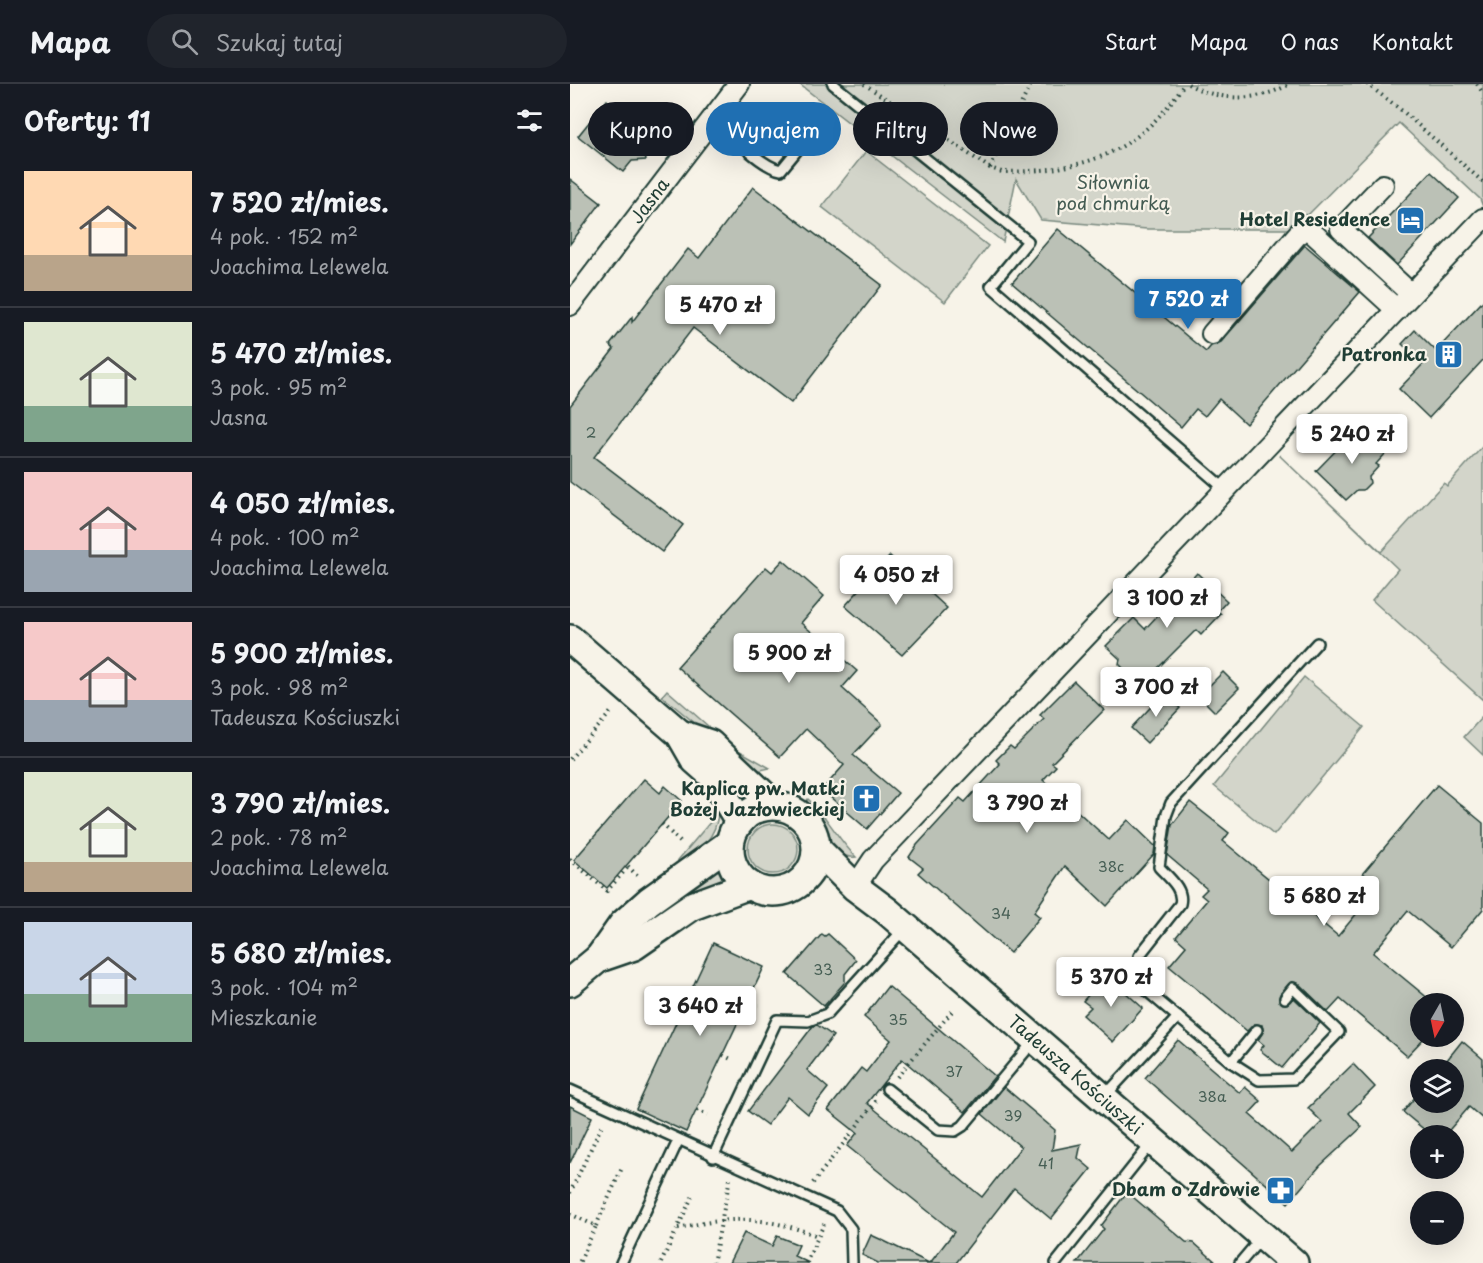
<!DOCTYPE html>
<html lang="pl">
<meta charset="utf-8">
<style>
:root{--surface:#171b24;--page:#20242c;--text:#f1f3f6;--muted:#9ea1a6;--line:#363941;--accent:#1f6fb2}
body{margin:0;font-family:"Playpen Sans",sans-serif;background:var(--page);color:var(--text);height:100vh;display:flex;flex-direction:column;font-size:22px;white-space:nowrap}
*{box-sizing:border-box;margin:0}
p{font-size:20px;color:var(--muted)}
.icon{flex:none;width:33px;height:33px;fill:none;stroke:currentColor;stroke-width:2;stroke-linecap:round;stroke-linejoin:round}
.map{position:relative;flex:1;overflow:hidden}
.sheet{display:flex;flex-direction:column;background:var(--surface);width:570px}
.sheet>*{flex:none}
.top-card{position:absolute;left:18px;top:18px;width:570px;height:54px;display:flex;gap:12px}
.needle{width:39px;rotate:189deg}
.fabs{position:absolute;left:840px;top:909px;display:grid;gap:12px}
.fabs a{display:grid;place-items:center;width:54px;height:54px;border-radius:50%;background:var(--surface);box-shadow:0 6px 24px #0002;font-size:30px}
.price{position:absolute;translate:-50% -51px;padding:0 14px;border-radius:6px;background:#fff;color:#222;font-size:20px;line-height:39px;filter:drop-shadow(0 2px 3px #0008)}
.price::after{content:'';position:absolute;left:50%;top:36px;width:18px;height:14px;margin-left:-9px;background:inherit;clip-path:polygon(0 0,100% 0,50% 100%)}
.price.selected{background:var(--accent);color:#fff}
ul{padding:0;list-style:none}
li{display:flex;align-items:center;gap:18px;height:150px;padding:0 24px}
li+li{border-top:2px solid var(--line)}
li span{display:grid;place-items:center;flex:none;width:168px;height:120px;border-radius:0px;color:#555}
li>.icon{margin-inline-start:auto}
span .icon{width:72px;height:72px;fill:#fffc;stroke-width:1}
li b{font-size:26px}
h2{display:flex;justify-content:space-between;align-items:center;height:72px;padding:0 24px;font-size:26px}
.pill{padding:0 21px;border-radius:27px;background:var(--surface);box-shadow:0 6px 24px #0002;font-size:21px;line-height:54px}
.pill.selected{background:var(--accent);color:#fff}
header{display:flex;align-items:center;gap:36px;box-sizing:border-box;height:84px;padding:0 30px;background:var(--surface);border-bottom:2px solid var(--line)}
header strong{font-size:28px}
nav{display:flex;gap:33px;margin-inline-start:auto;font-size:21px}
.search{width:420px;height:54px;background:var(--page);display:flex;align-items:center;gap:15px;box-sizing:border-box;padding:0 21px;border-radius:33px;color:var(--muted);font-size:22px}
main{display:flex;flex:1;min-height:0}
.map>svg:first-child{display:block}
.green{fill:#d3d5ca;stroke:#79897f;stroke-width:1.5}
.building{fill:#bbc1b6;stroke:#1f3d34;stroke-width:1.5}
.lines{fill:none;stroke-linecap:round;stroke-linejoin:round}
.lane-casing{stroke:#1f3d34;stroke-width:14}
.street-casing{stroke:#1f3d34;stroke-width:24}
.secondary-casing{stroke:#1f3d34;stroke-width:32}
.path{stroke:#1f3d34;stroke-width:4;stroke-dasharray:1.5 4.5;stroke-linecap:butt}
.lane{stroke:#f7f3e8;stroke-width:9}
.street{stroke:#f7f3e8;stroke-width:20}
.secondary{stroke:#f7f3e8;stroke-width:27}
.labels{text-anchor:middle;stroke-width:4.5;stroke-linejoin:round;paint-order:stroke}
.number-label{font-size:15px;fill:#465e54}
.park-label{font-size:18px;fill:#435b52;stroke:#f7f3e8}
.street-label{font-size:18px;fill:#1f3d34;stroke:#f7f3e8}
.poi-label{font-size:18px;font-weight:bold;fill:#1f3d34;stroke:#f7f3e8;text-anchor:end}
</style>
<header>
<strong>Mapa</strong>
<div class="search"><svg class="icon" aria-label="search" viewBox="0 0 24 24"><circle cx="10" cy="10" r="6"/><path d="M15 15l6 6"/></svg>Szukaj tutaj</div>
<nav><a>Start</a><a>Mapa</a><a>O nas</a><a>Kontakt</a></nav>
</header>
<main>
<section class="sheet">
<h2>Oferty: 11<svg class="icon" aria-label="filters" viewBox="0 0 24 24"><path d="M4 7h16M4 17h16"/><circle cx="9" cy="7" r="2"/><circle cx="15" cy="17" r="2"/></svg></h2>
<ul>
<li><span style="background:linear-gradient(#ffd9b3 70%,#b9a48a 0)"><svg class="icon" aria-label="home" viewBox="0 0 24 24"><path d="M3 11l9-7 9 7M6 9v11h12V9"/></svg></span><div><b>7 520 zł/mies.</b><p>4 pok. · 152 m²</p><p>Joachima Lelewela</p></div></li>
<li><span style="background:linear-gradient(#dfe7d0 70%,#7fa58c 0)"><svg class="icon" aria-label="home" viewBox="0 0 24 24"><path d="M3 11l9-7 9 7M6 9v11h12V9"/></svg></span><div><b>5 470 zł/mies.</b><p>3 pok. · 95 m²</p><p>Jasna</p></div></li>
<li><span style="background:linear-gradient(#f6c9c9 65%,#9aa5b1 0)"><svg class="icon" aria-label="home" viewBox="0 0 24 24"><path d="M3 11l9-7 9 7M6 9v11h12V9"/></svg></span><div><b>4 050 zł/mies.</b><p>4 pok. · 100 m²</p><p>Joachima Lelewela</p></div></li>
<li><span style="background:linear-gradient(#f6c9c9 65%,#9aa5b1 0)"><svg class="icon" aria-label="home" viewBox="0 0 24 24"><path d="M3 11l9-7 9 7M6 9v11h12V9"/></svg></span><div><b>5 900 zł/mies.</b><p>3 pok. · 98 m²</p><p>Tadeusza Kościuszki</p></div></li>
<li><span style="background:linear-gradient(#dfe7d0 75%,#b9a48a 0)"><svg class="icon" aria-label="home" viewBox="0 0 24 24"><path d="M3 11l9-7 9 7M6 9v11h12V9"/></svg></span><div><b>3 790 zł/mies.</b><p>2 pok. · 78 m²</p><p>Joachima Lelewela</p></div></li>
<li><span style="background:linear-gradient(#c9d6e8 60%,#7fa58c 0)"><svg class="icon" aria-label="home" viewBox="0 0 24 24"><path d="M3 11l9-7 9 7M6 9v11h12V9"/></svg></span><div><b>5 680 zł/mies.</b><p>3 pok. · 104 m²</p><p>Mieszkanie</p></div></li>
</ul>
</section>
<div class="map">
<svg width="913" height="1179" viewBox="0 0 913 1179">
<rect width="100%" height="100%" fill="#f7f3e8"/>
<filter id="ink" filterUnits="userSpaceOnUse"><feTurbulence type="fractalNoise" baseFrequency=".0167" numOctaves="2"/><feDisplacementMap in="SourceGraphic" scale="12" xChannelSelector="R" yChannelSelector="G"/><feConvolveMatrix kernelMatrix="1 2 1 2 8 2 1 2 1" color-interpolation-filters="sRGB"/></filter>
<g filter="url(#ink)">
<!-- green -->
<g class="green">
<polygon points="229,0 913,0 913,123 910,115 829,39 724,145 577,145 471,136 446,95 433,158"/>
<polygon points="296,67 418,162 375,218 252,123"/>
<polygon points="913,362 913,616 802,516 828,485 709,371 811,468 874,399 877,402"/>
<polygon points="734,593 794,643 704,751 644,702"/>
<polygon points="97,606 138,642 137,649 92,612"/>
<polygon points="913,632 913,671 894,653"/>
<polygon points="161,662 200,684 186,687"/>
<path d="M238 715C258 732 267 755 286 773 258 776 250 738 233 722Z"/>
<path d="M148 729C147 755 126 769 107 783L108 776Z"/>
<circle cx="203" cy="765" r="25"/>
<polygon points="150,778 159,799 127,810 118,798"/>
</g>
<!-- building -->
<g class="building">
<polygon points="37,16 82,51 73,62 76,76 62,77 53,88 8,52"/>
<polygon points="861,88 889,114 827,181 798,154"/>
<polygon points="0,95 31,119 0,160"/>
<polygon points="183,103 312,201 221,319 123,244 24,373 113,441 92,468 0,398 0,322 44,265 40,261 62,233 62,238 118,165 129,174"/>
<polygon points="488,145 636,268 641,262 651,258 735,161 790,208 676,340 649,315 635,332 626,325 611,343 442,199"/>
<polygon points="913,217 913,276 859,334 829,305 853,280 832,260 845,246 866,267"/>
<polygon points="792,346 816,369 806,380 809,382 799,393 800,399 793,406 787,406 776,416 746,387 779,353 782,356"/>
<polygon points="320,472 377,524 332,571 275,522"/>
<polygon points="213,476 254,512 231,539 287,587 272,604 312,640 283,671 328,709 297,745 252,706 274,681 236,645 210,673 107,583 196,483 202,488"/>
<polygon points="627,489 657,517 648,527 651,530 631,551 626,546 573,599 562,589 560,591 549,580 550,575 536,562 564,534 575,545"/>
<polygon points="653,588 669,604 645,628 629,612"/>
<polygon points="504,597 534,626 482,679 486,682 473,696 539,756 558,736 585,762 584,770 537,822 495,782 464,828 470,833 440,869 348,789 353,784 339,773 347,761 390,714 395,718 430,680 426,676 440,662 444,665 474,635 470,631"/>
<polygon points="594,609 610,624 577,659 561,644"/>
<polygon points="74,695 90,709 95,702 112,717 37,804 4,776"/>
<polygon points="867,701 913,739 913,825 881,863 838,827 803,869 865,920 850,920 850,952 856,952 837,972 770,915 758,928 728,899 721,898 710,910 709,917 717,920 724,914 750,939 712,984 690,966 694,961 688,956 693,948 692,941 684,940 677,947 599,882 616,862 606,853 637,816 631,811 637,805 597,771 602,741 620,718 659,749 653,757 768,852 803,810 798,805 804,798 793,789"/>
<polygon points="252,850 255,852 258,850 286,876 275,890 275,898 254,922 217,890"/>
<polygon points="143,859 194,883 116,1048 66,1025"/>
<polygon points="536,891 573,924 543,958 513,931 521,923 513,917"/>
<polygon points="318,902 425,992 395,1028 332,975 297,1019 412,1113 451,1063 412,1030 434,1003 485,1046 482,1066 511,1060 508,1074 521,1085 481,1135 444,1104 386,1179 360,1179 384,1148 277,1062 287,1049 258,1026 291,984 296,988 321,956 294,933"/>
<polygon points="247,941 263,952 237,986 258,1004 238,1030 218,1013 197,1041 178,1027 243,942"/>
<polygon points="608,956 670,1009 675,1003 691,1017 679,1030 722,1068 752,1038 738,1024 783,980 805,1003 779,1029 792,1043 750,1082 718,1119 575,994"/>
<polygon points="892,957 913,975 913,1035 899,1023 874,1052 862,1052 833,1028 850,1007 850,1018 884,1018 884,986 869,986"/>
<polygon points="0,1022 22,1033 0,1079"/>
<polygon points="557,1108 616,1158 624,1159 647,1179 507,1179 534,1145 531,1142"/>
<polygon points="174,1149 202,1162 207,1152 229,1161 224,1172 239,1179 159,1179"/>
<polygon points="301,1151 312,1156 359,1179 308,1179 292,1171"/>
</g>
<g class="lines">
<defs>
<g id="lane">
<polyline points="263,0 458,157 421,202 656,406"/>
<path d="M143 34C159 48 191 83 211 86L252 36"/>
<path d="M715 914 723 904 769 948 724 995 689 996 661 978 571 902 569 872 610 820C614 805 599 794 589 783L596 732 601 719 747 559"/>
<polyline points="661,978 687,946"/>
<polyline points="317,1005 368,1046 385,1047 393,1042 463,958"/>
<polyline points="0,1006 267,1127 281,1145 282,1179"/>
<polyline points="534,1013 608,933"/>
<polyline points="143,1073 207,936 238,937 257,930 334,845"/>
<polyline points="51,1179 108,1057"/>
<polyline points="486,1179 581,1060"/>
<polyline points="670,1179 692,1153"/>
</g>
<g id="street">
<polyline points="813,101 771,145 841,210"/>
<polyline points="0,221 169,0"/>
<polyline points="642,250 735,142 827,226"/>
<polyline points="285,803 303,776 913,135"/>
</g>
<g id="secondary">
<polyline points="0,555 110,650 125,676 141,690 169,737"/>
<polyline points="110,650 140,660 204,721"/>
<circle cx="203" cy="765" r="43"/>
<polyline points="247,765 285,803 317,827 724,1179"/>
<polyline points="29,874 64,862 122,822 179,801"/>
<polyline points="0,898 29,874 53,840 79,817 160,759"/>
</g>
</defs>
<!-- lane casing -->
<use href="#lane" class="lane-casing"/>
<!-- street casing -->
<use href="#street" class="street-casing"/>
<!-- secondary casing -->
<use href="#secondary" class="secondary-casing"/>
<!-- path -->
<g class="path">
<path d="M294 0 420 84 432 88C514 87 568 71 614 0"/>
<path d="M618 0C650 18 688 18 720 0"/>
<polyline points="797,0 830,25 913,98"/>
<polyline points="907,0 913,9"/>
<polyline points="420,84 461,0"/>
<polyline points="0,675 41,628"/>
<polyline points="92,740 112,760"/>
<polyline points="0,775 37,807 58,783"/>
<polyline points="58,782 69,794"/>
<polyline points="178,916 189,921"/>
<polyline points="153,971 163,976"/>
<polyline points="327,993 384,925"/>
<polyline points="127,1026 138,1031"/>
<polyline points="243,1099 306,1017"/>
<polyline points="0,1109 33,1039"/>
<polyline points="0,1130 26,1142 9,1179"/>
<polyline points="26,1142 52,1084"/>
<path d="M108 1144C166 1132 193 1132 248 1152"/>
<polyline points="91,1179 122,1113"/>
<polyline points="143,1179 160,1094"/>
<polyline points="236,1179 254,1140"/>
</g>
<!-- lane -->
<use href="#lane" class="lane"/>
<!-- street -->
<use href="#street" class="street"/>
<!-- secondary -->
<use href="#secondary" class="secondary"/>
</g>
</g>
<!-- icons -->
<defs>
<symbol id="hotel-square" viewBox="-11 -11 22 22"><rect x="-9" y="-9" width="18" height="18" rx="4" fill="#1f6fb2" stroke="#f7f3e8"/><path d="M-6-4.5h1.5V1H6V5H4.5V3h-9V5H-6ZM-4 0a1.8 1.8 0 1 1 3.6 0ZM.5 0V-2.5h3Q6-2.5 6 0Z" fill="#fff"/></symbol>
<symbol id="building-square" viewBox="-11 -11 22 22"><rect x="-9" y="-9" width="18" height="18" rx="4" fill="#1f6fb2" stroke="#f7f3e8"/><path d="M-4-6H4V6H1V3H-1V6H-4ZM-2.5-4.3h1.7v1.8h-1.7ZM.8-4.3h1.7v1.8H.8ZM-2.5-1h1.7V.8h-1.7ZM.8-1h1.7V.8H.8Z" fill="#fff"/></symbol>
<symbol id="church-square" viewBox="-11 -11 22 22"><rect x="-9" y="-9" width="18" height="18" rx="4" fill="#1f6fb2" stroke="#f7f3e8"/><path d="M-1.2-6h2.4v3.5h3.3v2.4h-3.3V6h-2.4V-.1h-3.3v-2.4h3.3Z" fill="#fff"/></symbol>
<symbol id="pharmacy-square" viewBox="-11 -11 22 22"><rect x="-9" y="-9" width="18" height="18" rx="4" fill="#1f6fb2" stroke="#f7f3e8"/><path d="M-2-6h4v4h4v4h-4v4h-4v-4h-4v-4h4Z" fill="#fff"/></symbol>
</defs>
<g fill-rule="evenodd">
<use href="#hotel-square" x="824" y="120" width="33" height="33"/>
<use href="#building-square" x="862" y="254" width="33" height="33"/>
<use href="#church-square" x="280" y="698" width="33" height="33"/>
<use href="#pharmacy-square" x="694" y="1090" width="33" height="33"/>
</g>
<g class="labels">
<!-- number labels -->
<g class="number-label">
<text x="21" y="354">2</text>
<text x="541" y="788">38c</text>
<text x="431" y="835">34</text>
<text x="253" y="891">33</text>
<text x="328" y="941">35</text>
<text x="384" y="993">37</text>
<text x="642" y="1018">38a</text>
<text x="443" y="1037">39</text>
<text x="476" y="1085">41</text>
</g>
<!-- park labels -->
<g class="park-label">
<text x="543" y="105">Siłownia<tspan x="543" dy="21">pod chmurką</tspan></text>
</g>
<!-- street labels -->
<g class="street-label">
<text transform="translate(80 117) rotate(-53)" y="6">Jasna</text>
<text transform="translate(505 991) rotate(41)" y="6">Tadeusza Kościuszki</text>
</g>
<!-- poi labels -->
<g class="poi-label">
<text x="820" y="142">Hotel Resiedence</text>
<text x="857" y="277">Patronka</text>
<text x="275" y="711">Kaplica pw. Matki<tspan x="275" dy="21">Bożej Jazłowieckiej</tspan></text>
<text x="690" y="1112">Dbam o Zdrowie</text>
</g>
</g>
</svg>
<div class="fabs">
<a><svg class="needle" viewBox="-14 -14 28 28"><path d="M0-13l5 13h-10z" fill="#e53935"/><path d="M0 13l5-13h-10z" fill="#9ea1a6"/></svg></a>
<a><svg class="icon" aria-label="layers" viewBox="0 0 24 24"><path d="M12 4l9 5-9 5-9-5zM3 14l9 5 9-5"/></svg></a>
<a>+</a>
<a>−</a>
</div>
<b class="price selected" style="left:618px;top:246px">7 520 zł</b>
<b class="price" style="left:150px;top:252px">5 470 zł</b>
<b class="price" style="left:782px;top:381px">5 240 zł</b>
<b class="price" style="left:326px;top:522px">4 050 zł</b>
<b class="price" style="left:597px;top:545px">3 100 zł</b>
<b class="price" style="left:219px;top:600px">5 900 zł</b>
<b class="price" style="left:586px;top:634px">3 700 zł</b>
<b class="price" style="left:457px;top:750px">3 790 zł</b>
<b class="price" style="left:754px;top:843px">5 680 zł</b>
<b class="price" style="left:541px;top:924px">5 370 zł</b>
<b class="price" style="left:130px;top:953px">3 640 zł</b>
<div class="top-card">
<a class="pill">Kupno</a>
<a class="pill selected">Wynajem</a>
<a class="pill">Filtry</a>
<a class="pill">Nowe</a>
</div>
</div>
</main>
